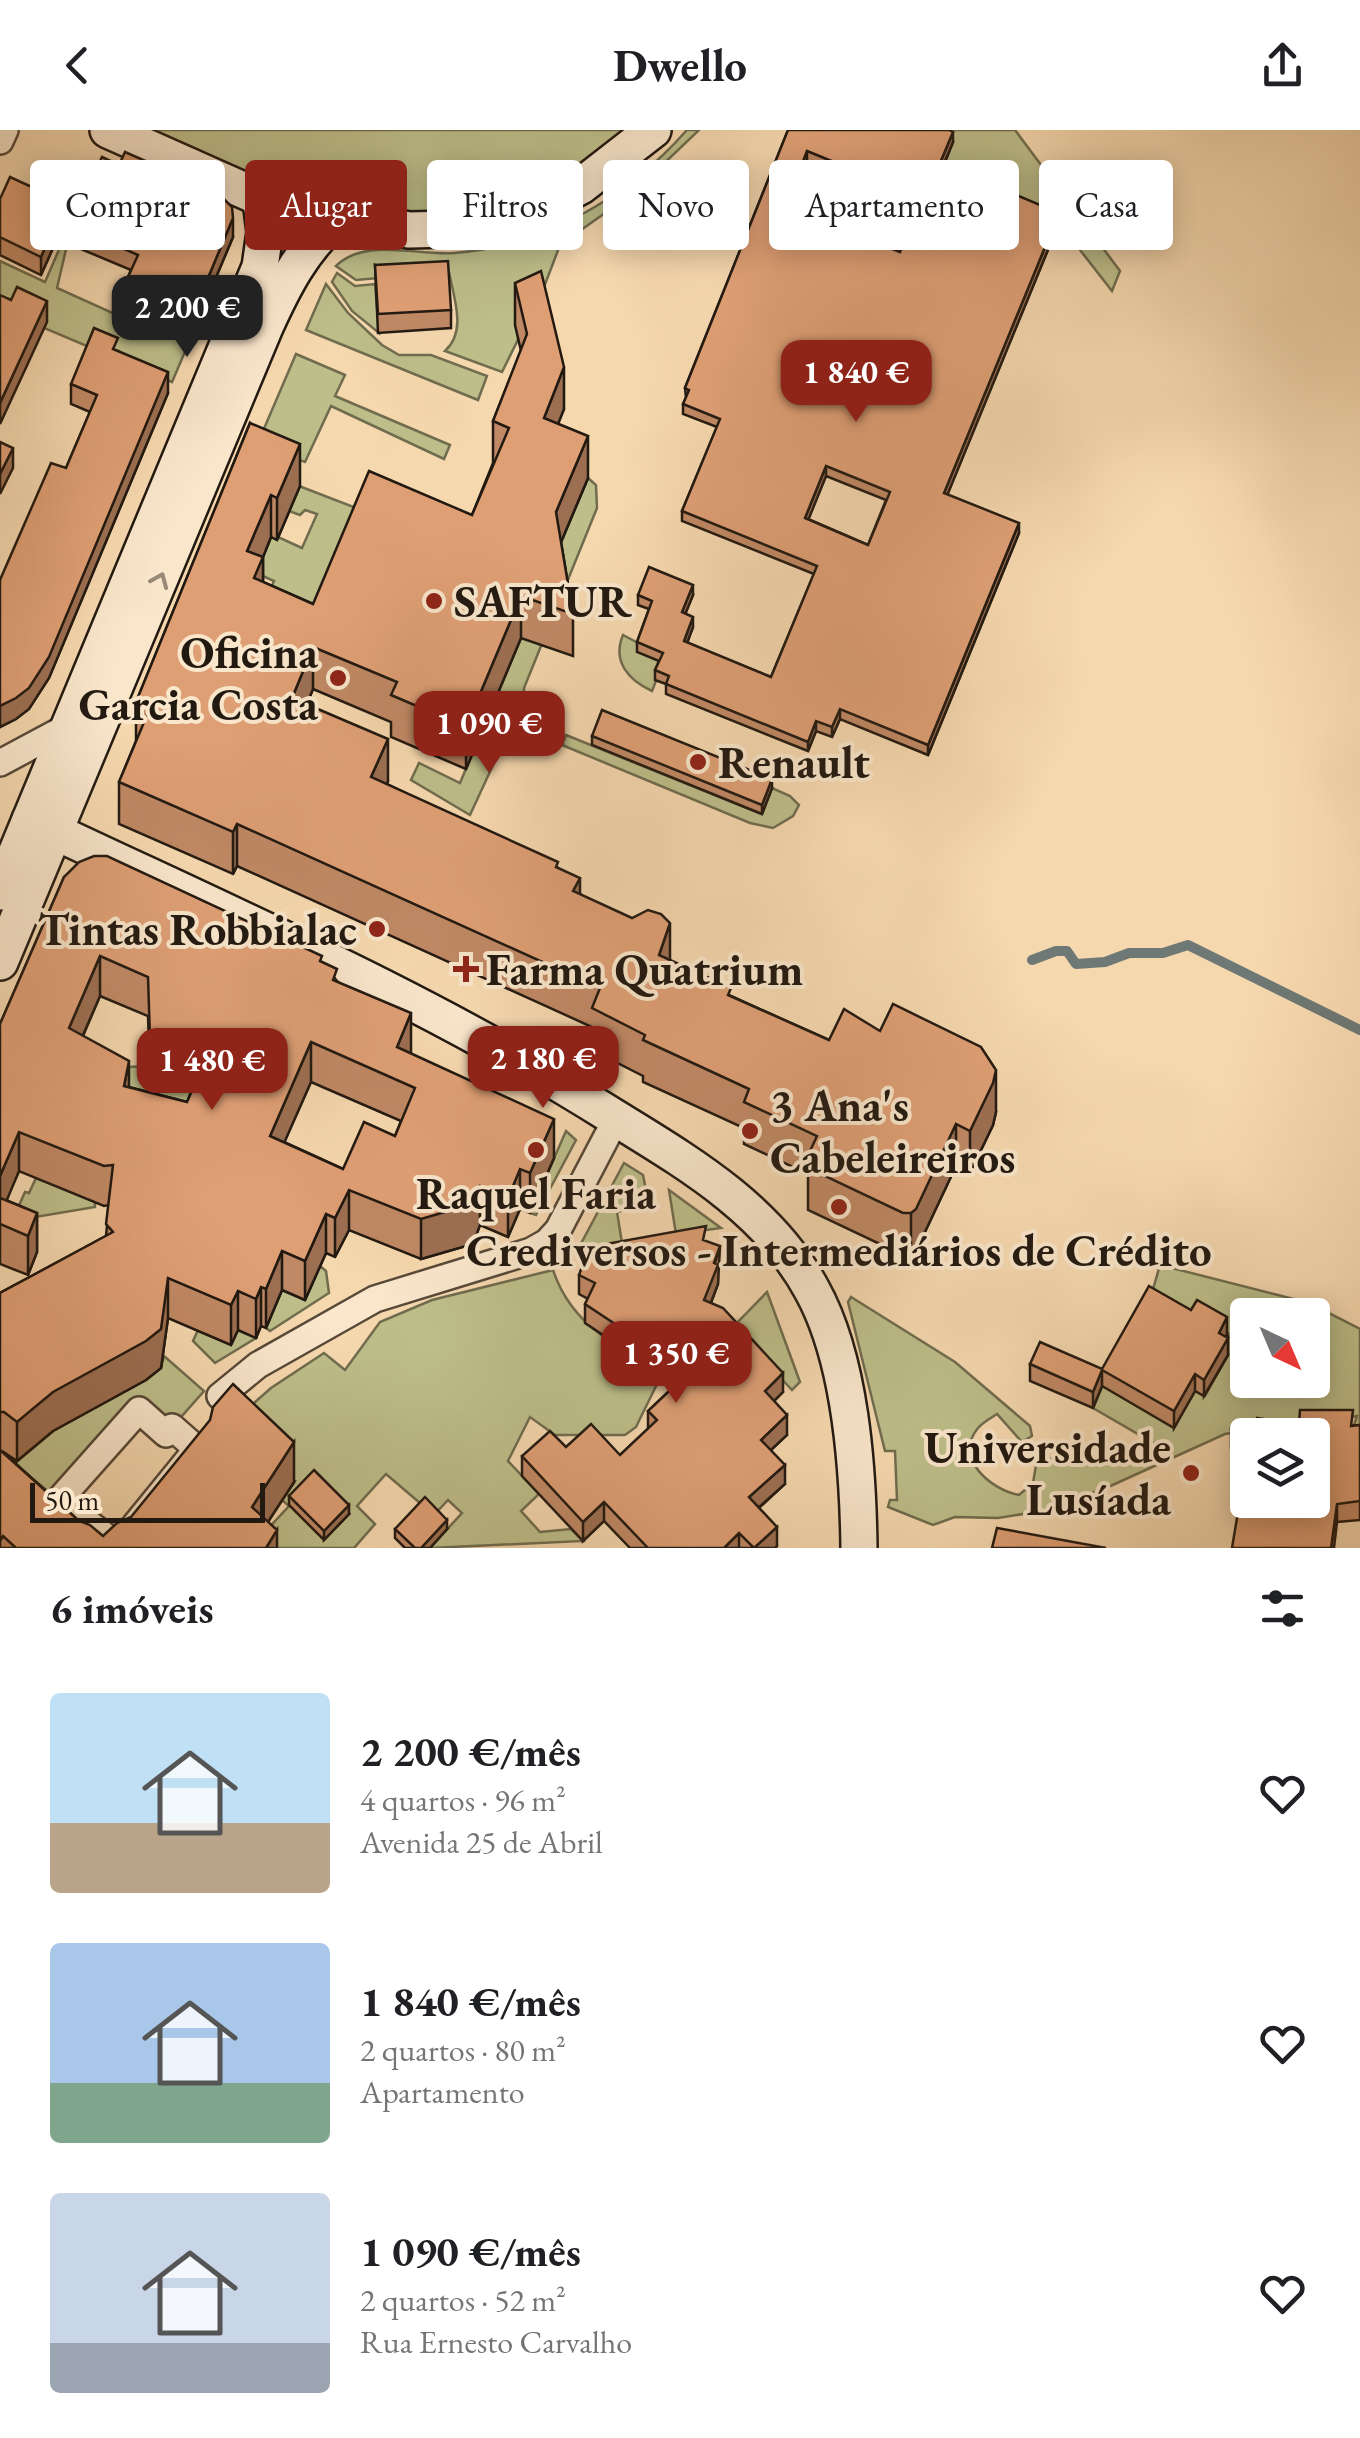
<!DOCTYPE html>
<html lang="pt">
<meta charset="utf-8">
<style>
:root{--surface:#fff;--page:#f6f6f6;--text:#202124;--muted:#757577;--accent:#8f2418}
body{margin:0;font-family:"EB Garamond",serif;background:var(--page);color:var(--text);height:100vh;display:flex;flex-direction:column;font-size:38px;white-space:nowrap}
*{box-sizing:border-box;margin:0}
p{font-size:32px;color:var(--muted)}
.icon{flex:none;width:55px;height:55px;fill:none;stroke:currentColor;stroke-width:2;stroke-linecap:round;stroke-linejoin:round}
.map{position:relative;height:1418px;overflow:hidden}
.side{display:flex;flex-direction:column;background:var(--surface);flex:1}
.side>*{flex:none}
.hud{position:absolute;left:30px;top:30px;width:1300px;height:90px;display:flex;gap:20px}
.needle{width:65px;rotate:136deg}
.buttons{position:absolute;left:1230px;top:1168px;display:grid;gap:20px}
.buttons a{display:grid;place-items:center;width:100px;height:100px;border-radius:10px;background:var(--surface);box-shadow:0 5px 25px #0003;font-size:50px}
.scale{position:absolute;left:30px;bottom:25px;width:235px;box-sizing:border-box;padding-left:10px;border:5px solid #221911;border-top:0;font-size:28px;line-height:35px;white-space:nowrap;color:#221911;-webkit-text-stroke:8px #f9e6cb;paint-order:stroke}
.price{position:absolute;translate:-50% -85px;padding:0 22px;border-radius:20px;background:var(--accent);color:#fff;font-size:32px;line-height:65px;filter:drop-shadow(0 2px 5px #0008)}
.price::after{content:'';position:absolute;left:50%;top:60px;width:30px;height:22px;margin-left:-15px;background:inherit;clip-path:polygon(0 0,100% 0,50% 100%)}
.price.active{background:#222;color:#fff}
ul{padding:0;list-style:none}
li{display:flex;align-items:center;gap:30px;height:250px;padding:0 50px}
li span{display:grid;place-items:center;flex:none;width:280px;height:200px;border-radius:10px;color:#555}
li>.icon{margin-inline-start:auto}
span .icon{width:120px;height:120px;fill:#fffc;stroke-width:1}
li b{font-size:42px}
h2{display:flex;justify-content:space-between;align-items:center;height:120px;padding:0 50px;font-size:42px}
.chip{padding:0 35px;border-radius:10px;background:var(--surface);box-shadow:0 5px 25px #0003;font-size:35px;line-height:90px}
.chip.active{background:var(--accent);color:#fff}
header{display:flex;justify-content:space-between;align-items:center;height:130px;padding:0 50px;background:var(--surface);font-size:45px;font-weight:700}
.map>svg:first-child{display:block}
.green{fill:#bdbe8a;stroke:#706c4e;stroke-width:2.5;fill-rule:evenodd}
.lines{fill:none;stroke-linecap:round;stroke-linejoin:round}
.stream{stroke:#6e7874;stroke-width:10}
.street-casing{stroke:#574938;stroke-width:30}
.secondary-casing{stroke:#221911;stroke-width:40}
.street{stroke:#f9e6cb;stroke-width:25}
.secondary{stroke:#f9e6cb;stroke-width:35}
.wall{fill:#c08965;stroke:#221911;stroke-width:2.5;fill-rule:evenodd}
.shaded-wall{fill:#9c6f52;stroke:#221911;stroke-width:2.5}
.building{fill:#df9f75;stroke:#221911;stroke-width:2.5;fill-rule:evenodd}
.oneway{stroke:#988a77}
.poi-dot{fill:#8f2418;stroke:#f9e6cb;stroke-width:4}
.labels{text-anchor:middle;stroke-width:8;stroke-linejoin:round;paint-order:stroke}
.poi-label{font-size:45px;font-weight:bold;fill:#221911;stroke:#f9e6cb;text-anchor:start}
</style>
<header><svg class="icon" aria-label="back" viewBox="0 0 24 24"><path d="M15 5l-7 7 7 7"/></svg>Dwello<svg class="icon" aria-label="share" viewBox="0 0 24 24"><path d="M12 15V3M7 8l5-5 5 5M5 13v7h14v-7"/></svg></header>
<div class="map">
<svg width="1360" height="1418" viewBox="0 0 1360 1418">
<rect width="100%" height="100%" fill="#f6d8af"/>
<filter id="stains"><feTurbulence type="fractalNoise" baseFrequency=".002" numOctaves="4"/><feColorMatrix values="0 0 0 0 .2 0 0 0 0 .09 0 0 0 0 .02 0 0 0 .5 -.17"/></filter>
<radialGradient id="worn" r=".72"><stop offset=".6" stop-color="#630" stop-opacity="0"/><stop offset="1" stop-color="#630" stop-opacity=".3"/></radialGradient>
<!-- green -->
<g class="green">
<polygon points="141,0 640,0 578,47 450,92 307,72"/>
<path d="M687 0H699L633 63 560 115 544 157 502 242 445 221C467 201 454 169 449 142L356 150 336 136C365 107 417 126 454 123 545 116 628 67 687 0Z"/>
<polygon points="925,0 1015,0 1120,141 1112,161 1059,93 940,43"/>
<polygon points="74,85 57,158 119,186 122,182 190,210 172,252 44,198 0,171 0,131 45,152"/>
<polygon points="337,143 355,156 375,154 379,203 352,181 332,152"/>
<polygon points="326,154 348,183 382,215 399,225 431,225 487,246 478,270 306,200"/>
<polygon points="296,224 345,245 335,266 450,315 444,329 331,276 305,332 257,315"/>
<polygon points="588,348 596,355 597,378 524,558 524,569 533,575 524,599 512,594 470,685 411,650 419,633 460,653"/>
<polygon points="299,356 369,383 313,516 257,492 274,451 256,443 271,407 278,407 302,418 317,384 305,380 300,385 289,381"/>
<path d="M623 505 640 514 663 533 652 561C628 550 612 531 623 505Z"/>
<polygon points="566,605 761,684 772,658 790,666 799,675 793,686 773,698 750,693 562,615"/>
<polygon points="74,926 101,938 151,936 207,965 193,998"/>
<polygon points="566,1001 576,1010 536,1085 530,1083"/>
<polygon points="93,1021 95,1077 12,1091 25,1062 29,1063 36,1048 57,1056"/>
<polygon points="624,1033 643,1045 649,1075 617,1082 622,1113 576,1123"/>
<polygon points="669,1060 721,1098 676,1104"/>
<path d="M1160 1135 1309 1173 1360 1199V1369L1353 1298 1357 1286 1225 1304 1106 1358 1042 1381 998 1388 955 1387 933 1395 888 1377 890 1370H897L895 1321H885L848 1172 851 1167 955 1232 1030 1296 1032 1306 1022 1312 997 1284C991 1288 983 1292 978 1298 953 1328 991 1360 1019 1365L1033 1353 1036 1335 1075 1318 1143 1325 1160 1317 1093 1278 1107 1245 1137 1276 1173 1297 1195 1261 1205 1266 1228 1225 1149 1173ZM1248 1185H1312V1250H1248Z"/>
<polygon points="320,1136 326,1141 329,1163 270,1201 266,1198 282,1160 305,1170"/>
<path d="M553 1140C574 1203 629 1223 685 1247L675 1258 658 1252 636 1297 625 1305H555L530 1287 508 1331 539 1364 521 1381 540 1402 571 1399 583 1411 430 1418 462 1383 448 1370 434 1385 386 1344 357 1376 375 1394 354 1418H262L264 1403 289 1376 282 1370 294 1353 245 1281 271 1258 324 1223 345 1240 380 1192 432 1170Z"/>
<polygon points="767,1162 800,1252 792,1260 733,1197"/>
<polygon points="198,1200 237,1200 256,1208 215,1233 193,1211"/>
<polygon points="164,1226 204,1261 166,1304 139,1280 59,1370 14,1334 53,1301 161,1238"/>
</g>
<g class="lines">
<!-- stream -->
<polyline class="stream" points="1032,830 1056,821 1067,821 1076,834 1105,832 1129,823 1163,823 1188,815 1360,900"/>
<defs>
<g id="street">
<polyline points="0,11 5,0"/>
<polyline points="0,633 69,596"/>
<polyline points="220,1266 258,1235 375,1169 531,1121 547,1112 558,1100 616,989"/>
<polygon points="139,1280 166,1304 172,1297 197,1319 118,1416 59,1370"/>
</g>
<g id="secondary">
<polyline points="108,0 281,77 409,100 452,99 499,92 535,80 581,56 653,0"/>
<path d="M30 690C226 783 425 868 609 984 685 1031 768 1078 812 1160 851 1230 858 1339 859 1418"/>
<polyline points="0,762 260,137 265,102 261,71"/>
<path d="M0 832 265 197C284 155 302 120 336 89"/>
</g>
</defs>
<!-- street casing -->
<use href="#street" class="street-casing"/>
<!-- secondary casing -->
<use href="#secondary" class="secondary-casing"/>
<!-- street -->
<use href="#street" class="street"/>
<!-- secondary -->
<use href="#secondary" class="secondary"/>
</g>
<!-- wall -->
<g class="wall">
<path d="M788 0 953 12 944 35 1059 93 947 365 1019 403 928 625 840 589 832 607 816 601 808 621 666 564V554L655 550V540L659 531 637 522V512L649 479 638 475V465H693L685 484 693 497 687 513 771 547 814 444 682 391V381L717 297 683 284V274L686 268 685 258ZM807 31 919 76 900 122 789 77ZM826 346 886 370 868 415 808 389Z"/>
<polygon points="89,55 233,107 192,204 124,175 124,156 131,140 57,109 41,145 0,125 0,69 47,64"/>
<polygon points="375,135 451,180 451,198 378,203"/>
<polygon points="515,153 564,279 558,293 588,348 561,412 573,484 573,526 521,508 466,639 391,607 391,592 313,559 307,574 388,651 387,654 558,738 580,764 670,830 731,866 829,910 996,982 993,995 970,1043 956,1036 916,1121 911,1125 903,1125 808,1080 808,1044 744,1014 744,998 643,952 643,946 592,920 592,897 237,736 233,744 119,694 119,652 136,611 136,572 250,293 300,356 277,410 271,407 263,427 263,452 313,474 472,385 493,333 493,291 521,221 515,195"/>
<polygon points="118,221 168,263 49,548 29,579 16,589 0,597 0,450 66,338 90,282 71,274 71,254"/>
<polygon points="592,606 772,658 762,684 592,615"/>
<path d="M64 747 322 832 337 851 411 924 554 1028 530 1083 520 1079 508 1107 480 1095 473 1114 421 1129 349 1100 335 1127 326 1123 305 1170 282 1160 266 1198 261 1196 256 1208 238 1200 231 1215 168 1188 161 1238 146 1250 53 1301 17 1331 2 1321 79 1391 103 1406 294 1352 268 1392 277 1418H0V1163L106 1106 109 1075 104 1076 19 1041 6 1070 37 1083V1122L28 1145 0 1134V894ZM100 866 148 886 150 947 192 960 187 972 129 957 83 906ZM311 952 401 991 395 1006 343 1039 284 1012Z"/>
<polygon points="706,1111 720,1135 718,1142 718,1154 711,1173 783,1262 774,1271 787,1305 771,1320 785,1354 759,1378 777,1416 775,1418 630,1418 604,1391 583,1411 522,1346 522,1326 566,1317 620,1325 648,1299 648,1281 685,1246 633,1225 585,1193 585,1174 588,1169 579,1164 579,1145"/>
<polygon points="1227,1204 1226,1207 1228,1225 1204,1266 1195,1261 1174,1298 1102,1256 1093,1278 1030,1251 1030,1234 1102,1239"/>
<polygon points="1360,1295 1360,1390 1337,1392 1238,1383 1231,1318 1231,1299 1254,1302"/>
<polygon points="289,1366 349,1384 324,1410 289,1375"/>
<polygon points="395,1399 447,1399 430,1418 405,1418 395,1408"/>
</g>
<!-- shaded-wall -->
<g class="shaded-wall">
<polygon points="953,2 953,12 940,43 940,33"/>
<polygon points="807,21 807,31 786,85 786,76"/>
<polygon points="1059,83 1059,93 944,373 944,363"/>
<polygon points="233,88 233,107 192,204 192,186"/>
<polygon points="57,90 57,109 41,145 41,127"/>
<polygon points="47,171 47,192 0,294 0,273"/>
<polygon points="564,237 564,279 544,330 544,288"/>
<polygon points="168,242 168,263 49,548 29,579 16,589 0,597 0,576"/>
<polygon points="588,306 588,348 556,424 556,382"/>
<polygon points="300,314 300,356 277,410 277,368"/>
<polygon points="13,318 13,338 0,364 0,344"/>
<polygon points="826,336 826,346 805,398 805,388"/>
<polygon points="271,365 271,407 263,427 263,469 254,490 247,421"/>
<polygon points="1019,393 1019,403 928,625 928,615"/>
<polygon points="693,455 693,465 682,492 682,482"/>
<polygon points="521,466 521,508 466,639 466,597"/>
<polygon points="693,487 693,497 684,521 684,511"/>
<polygon points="313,517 313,559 292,610 292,568"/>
<polygon points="840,579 840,589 832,607 832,597"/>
<polygon points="816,591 816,601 808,621 808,612"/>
<polygon points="388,609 388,651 371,689 371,647"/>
<polygon points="772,649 772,658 762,684 762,675"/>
<polygon points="237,694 237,736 233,744 233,702"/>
<polygon points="580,748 580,790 573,761"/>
<polygon points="670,793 670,835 659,825"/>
<polygon points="100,826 100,866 69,937 69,898"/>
<polygon points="411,883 411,923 399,951 397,917"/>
<polygon points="311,912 311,952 270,1045 270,1006"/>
<polygon points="129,931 129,970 124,956"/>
<polygon points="996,940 996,982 993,995 970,1043 970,1001"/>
<polygon points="554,989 554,1028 530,1083 530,1043"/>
<polygon points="956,994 956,1036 916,1121 911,1125 911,1083"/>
<polygon points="19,1002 19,1041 1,1084 0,1093 0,1046"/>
<polygon points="520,1039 520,1079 508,1107 508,1068"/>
<polygon points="480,1056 480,1095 473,1114 421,1129 421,1089"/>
<polygon points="349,1060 349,1100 335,1127 335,1088"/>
<polygon points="37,1083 37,1122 28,1145 28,1106"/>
<polygon points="326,1084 326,1123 305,1170 305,1131"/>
<polygon points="720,1116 718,1154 704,1190 704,1170"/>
<polygon points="282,1121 282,1160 266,1198 266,1159"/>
<polygon points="168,1148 168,1188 161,1238 146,1250 53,1301 17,1331 17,1292"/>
<polygon points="261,1157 261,1196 256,1208 256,1169"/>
<polygon points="238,1161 238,1200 231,1215 231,1175"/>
<polygon points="1227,1187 1227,1204 1219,1220 1219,1203"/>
<polygon points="1228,1208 1228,1225 1204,1266 1204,1250"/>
<polygon points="1102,1240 1102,1256 1093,1278 1093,1262"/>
<polygon points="783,1243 783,1262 765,1280 765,1261"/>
<polygon points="1195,1244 1195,1261 1174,1298 1174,1281"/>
<polygon points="787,1285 787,1305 761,1329 761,1310"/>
<polygon points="294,1312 294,1352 252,1416 252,1377"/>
<polygon points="785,1335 785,1354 749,1386 749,1367"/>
<polygon points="604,1372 604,1391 583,1411 583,1392"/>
<polygon points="1337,1374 1337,1392 1334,1418 1331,1418"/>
<polygon points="349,1375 349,1384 324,1410 324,1401"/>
<polygon points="447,1390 447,1399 430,1418 421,1418"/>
<polygon points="777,1397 777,1416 775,1418 754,1418"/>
<polygon points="277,1400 277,1418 266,1418"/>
<polygon points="739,1403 739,1418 724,1418"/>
</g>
<!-- building -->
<g class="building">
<path d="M788 0H949L953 2 940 33 1059 83 944 363 1019 393 928 615 840 579 832 597 816 591 808 612 666 554 669 546 655 540 663 523 637 512 652 471 638 465 649 437 693 455 682 482 693 487 684 511 771 547 817 436 682 381 720 289 683 274 689 260 685 258ZM807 21 922 68 900 122 786 76ZM826 336 890 362 868 415 805 388Z"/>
<polygon points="125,22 218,63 232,77 233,88 192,186 124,156 138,125 57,90 41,127 0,107 0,69 10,47 47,64 56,42 89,55 102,27 119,35"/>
<polygon points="448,131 451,180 378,184 375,135"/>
<polygon points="541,141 564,237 544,288 588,306 556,382 573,484 521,466 466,597 391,565 397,552 313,517 292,568 388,609 371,647 558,732 556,737 580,748 573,761 632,788 648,780 661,784 670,793 659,825 731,858 728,865 829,910 844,879 880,901 893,874 981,917 996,940 993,953 970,1001 956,994 916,1079 911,1083 903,1083 808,1038 815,1023 810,1021 817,1006 744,972 749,959 643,910 645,905 592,878 600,858 237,694 233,702 119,652 150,578 136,572 250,293 300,314 277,368 271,365 247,421 263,427 254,448 313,474 369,341 472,385 509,298 493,291 527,204 515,153"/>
<polygon points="17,157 47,171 0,273 0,165 11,170"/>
<polygon points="94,198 118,208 113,219 168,242 49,527 29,558 16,568 0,576 0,450 51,333 66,338 97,265 71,254"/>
<polygon points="0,312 13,318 0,344"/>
<polygon points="602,580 772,649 762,675 592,606"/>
<path d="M94 726H107L322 826 320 831 337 839 333 850 411 883 397 917 554 989 530 1043 520 1039 508 1068 480 1056 473 1074 421 1089 349 1060 335 1088 326 1084 305 1131 282 1121 266 1159 261 1157 256 1169 238 1161 231 1175 168 1148 161 1199 146 1211 53 1262 17 1292 4 1282H0V1163L113 1102 106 1094 113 1035 104 1036 19 1002 0 1046V894L64 747 79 732ZM100 826 148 847 150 908 207 926 187 972 124 956 129 931 69 898ZM311 912 415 958 395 1006 364 992 343 1039 270 1006Z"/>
<polygon points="0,1068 37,1083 28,1106 0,1094"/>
<polygon points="706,1096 703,1110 720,1116 714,1133 718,1135 704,1170 723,1178 783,1243 765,1261 787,1285 761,1310 785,1335 749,1367 777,1397 754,1418 739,1403 724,1418 648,1418 604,1372 583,1392 522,1326 550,1301 566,1317 591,1294 620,1325 657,1290 648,1281 699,1233 633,1206 585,1174 595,1153 579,1145 589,1117"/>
<polygon points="1149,1156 1191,1180 1197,1170 1227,1187 1219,1203 1228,1208 1204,1250 1195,1244 1174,1281 1102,1240 1093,1262 1030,1234 1040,1212 1102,1239"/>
<polygon points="233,1254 294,1312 252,1377 277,1400 266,1418 16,1418 3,1406 0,1411 0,1320 79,1391 90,1395 103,1406 117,1393 131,1387 210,1290 213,1277"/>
<path d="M1300 1280H1353L1351 1296 1360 1295V1371L1337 1374 1331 1418H1232L1239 1376 1231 1299 1254 1302 1257 1288 1299 1294ZM1248 1305H1312V1370H1248Z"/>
<polygon points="314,1340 349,1375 324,1401 289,1366"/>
<polygon points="425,1367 447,1390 421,1418 415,1418 395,1399"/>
<polygon points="997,1398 1106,1418 992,1418"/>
</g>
<!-- one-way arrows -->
<defs><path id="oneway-chevron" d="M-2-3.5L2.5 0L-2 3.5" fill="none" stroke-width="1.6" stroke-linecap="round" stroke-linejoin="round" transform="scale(2.5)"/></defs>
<use class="oneway" href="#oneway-chevron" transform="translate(160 450) rotate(-67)"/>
<!-- markers -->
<g class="poi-dot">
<circle cx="434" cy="471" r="10"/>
<circle cx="338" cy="548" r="10"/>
<circle cx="698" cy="632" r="10"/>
<circle cx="377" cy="799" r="10"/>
<path d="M461 824h10v10h10v10h-10v10h-10v-10h-10v-10h10z"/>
<circle cx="750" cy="1001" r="10"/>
<circle cx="536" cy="1020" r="10"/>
<circle cx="839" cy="1077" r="10"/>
<circle cx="1191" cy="1343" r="10"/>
</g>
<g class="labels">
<!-- poi labels -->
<g class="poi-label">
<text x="454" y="487">SAFTUR</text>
<text x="318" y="538" text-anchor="end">Oficina<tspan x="318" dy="52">Garcia Costa</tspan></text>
<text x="718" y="648">Renault</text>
<text x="357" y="815" text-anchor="end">Tintas Robbialac</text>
<text x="486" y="855">Farma Quatrium</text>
<text x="770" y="991">3 Ana's<tspan x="770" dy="52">Cabeleireiros</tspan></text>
<text x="536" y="1079" text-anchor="middle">Raquel Faria</text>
<text x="839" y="1136" text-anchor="middle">Crediversos - Intermediários de Crédito</text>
<text x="1171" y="1333" text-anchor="end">Universidade<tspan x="1171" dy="52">Lusíada</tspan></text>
</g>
</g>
<rect width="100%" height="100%" filter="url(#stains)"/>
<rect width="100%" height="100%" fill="url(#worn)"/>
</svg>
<div class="buttons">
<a><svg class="needle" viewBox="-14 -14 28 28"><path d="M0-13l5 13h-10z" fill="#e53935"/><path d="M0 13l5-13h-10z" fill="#757577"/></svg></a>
<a><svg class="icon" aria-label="layers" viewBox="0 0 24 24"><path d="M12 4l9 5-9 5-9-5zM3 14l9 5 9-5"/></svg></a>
</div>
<div class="scale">50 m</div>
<b class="price active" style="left:187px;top:230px">2 200 €</b>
<b class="price" style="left:856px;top:295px">1 840 €</b>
<b class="price" style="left:489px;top:646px">1 090 €</b>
<b class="price" style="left:543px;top:981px">2 180 €</b>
<b class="price" style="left:212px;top:983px">1 480 €</b>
<b class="price" style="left:676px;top:1276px">1 350 €</b>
<div class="hud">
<a class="chip">Comprar</a>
<a class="chip active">Alugar</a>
<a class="chip">Filtros</a>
<a class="chip">Novo</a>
<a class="chip">Apartamento</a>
<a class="chip">Casa</a>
</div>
</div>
<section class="side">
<h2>6 imóveis<svg class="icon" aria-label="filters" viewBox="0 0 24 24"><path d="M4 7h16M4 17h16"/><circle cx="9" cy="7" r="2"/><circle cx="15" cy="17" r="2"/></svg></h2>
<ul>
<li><span style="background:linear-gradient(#bfe0f5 65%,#b9a48a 0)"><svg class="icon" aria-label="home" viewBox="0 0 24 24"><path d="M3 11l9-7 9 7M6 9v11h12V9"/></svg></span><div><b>2 200 €/mês</b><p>4 quartos · 96 m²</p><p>Avenida 25 de Abril</p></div><svg class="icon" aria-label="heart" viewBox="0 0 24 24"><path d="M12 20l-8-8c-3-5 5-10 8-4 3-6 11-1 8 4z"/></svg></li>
<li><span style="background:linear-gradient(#a9c7e8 70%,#7fa58c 0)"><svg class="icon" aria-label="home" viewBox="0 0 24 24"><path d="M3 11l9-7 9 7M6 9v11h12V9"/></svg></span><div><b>1 840 €/mês</b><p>2 quartos · 80 m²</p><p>Apartamento</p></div><svg class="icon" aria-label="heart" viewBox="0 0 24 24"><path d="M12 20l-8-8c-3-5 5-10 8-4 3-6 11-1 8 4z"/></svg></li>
<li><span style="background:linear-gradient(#c9d6e8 75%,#9aa5b1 0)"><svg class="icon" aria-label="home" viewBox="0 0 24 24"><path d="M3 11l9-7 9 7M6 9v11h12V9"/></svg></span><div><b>1 090 €/mês</b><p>2 quartos · 52 m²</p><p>Rua Ernesto Carvalho</p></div><svg class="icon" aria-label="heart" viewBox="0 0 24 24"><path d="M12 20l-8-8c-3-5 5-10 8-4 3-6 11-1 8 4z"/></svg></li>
</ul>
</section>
